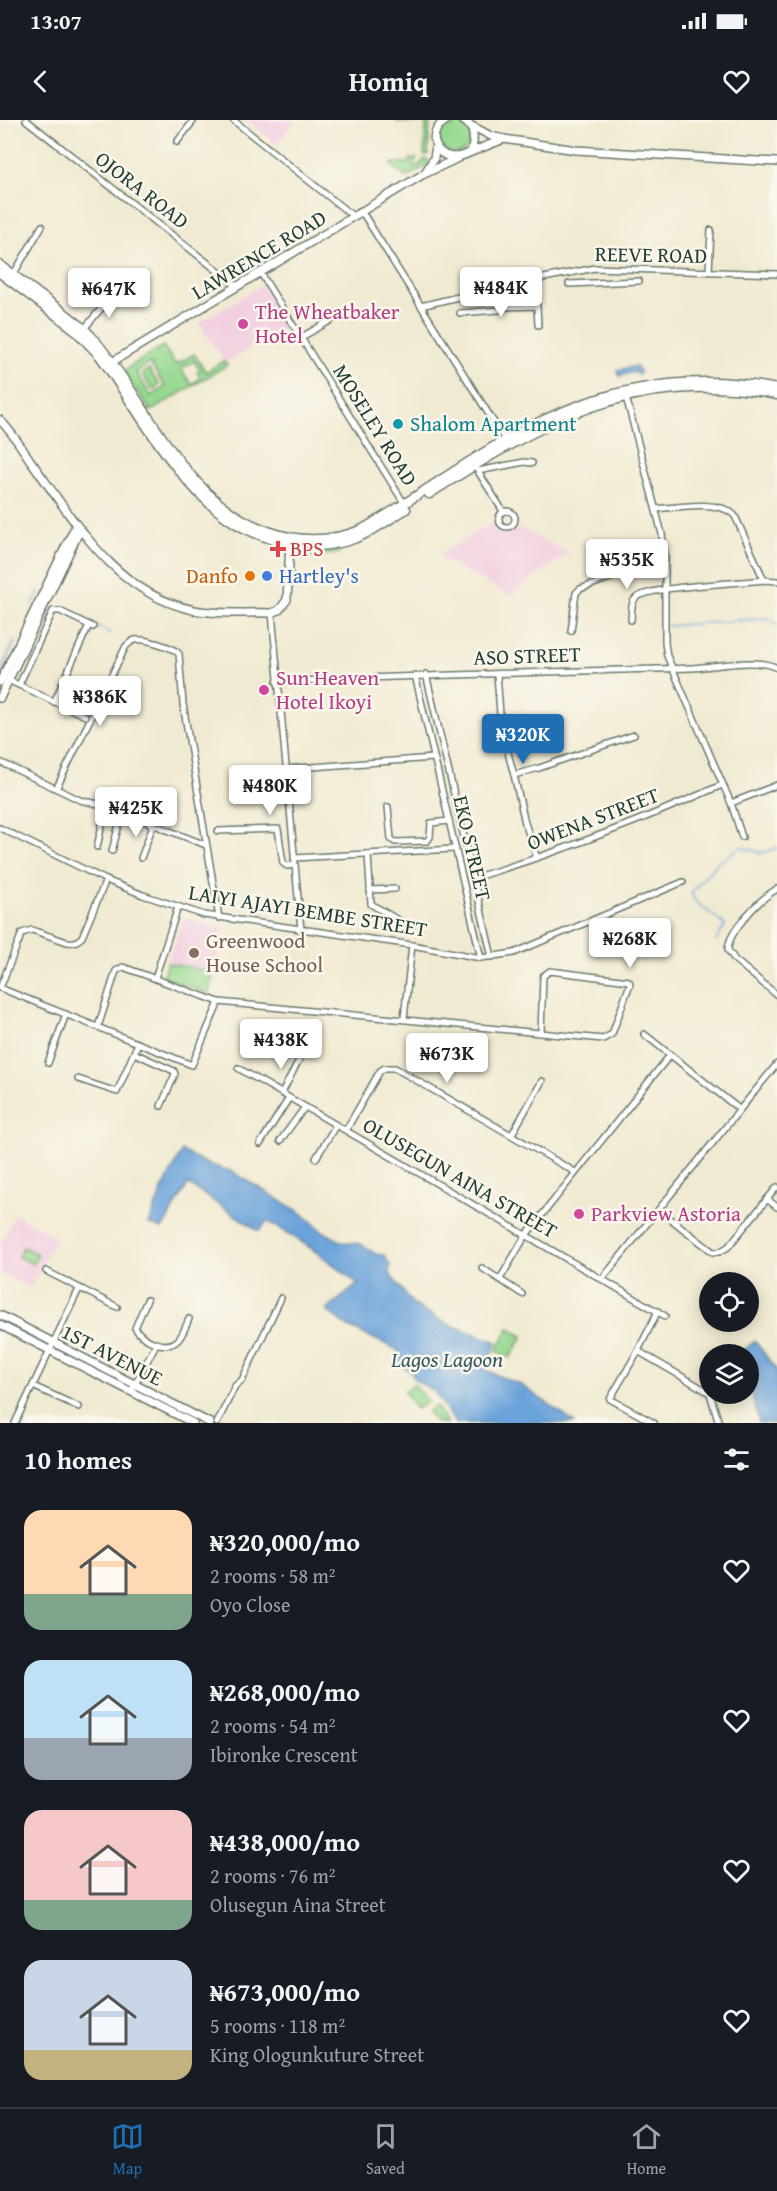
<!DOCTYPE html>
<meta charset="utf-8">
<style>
:root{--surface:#171b24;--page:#20242c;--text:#f1f3f6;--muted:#9ea1a6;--line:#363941;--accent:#1f6fb2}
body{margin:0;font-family:"Gentium Book Plus",serif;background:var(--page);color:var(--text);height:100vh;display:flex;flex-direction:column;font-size:22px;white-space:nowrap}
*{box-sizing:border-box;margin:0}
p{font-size:20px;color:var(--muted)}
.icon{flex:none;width:33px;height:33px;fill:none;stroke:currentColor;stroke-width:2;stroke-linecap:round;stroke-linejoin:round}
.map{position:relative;height:1303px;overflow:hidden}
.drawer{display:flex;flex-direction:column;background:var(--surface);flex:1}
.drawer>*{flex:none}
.tools{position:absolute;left:699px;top:1152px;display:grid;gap:12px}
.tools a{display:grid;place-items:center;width:60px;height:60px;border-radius:50%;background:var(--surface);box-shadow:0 3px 15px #0003;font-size:30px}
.price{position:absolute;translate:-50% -51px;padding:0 14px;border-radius:6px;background:#fff;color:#222;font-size:20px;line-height:39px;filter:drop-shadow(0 2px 3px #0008)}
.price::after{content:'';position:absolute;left:50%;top:36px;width:18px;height:14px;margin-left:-9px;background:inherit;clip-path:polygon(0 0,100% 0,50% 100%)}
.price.selected{background:var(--accent);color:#fff}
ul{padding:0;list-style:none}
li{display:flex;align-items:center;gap:18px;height:150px;padding:0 24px}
li span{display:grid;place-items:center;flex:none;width:168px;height:120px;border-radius:18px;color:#555}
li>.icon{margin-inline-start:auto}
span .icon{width:72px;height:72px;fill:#fffc;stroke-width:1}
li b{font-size:26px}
h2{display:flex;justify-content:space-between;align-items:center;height:72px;padding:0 24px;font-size:26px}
.status{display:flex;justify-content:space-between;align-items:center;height:42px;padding:0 30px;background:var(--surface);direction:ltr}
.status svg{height:16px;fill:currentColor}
header{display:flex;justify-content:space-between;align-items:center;height:78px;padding:0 24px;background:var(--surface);font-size:27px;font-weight:700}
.tab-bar{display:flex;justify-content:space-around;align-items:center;height:84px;border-top:2px solid var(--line);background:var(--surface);font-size:16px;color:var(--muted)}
.tab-bar a{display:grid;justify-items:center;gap:3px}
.tab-bar .selected{color:var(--accent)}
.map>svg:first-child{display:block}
.built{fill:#f2cfe0}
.green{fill:#95d88f;stroke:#5a8a62;stroke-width:1.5;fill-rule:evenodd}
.water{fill:#6ba3da;stroke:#457087;stroke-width:1.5}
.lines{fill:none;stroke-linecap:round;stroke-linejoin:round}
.stream{stroke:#6ba3da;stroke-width:1.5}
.minor-casing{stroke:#687a6b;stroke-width:8}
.tertiary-casing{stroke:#687a6b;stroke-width:10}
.primary-casing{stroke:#687a6b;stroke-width:11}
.minor{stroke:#fff;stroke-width:5}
.tertiary{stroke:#fff;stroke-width:7}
.primary{stroke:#fff;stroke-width:8}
.hotel-dot{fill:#d1479c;stroke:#fbf7ec;stroke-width:2}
.culture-dot{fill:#0f9aa8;stroke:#fbf7ec;stroke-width:2}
.health-dot{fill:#e0444e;stroke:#fbf7ec;stroke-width:2}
.food-dot{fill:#e8710a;stroke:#fbf7ec;stroke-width:2}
.shop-dot{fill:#3f7fe0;stroke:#fbf7ec;stroke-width:2}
.education-dot{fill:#8d6e63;stroke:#fbf7ec;stroke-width:2}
.labels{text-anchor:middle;stroke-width:5;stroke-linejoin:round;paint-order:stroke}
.street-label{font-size:21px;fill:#1f3d34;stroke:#fbf7ec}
.hotel-label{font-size:21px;fill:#b23c85;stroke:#fbf7ec;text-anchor:start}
.culture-label{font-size:21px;fill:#0d838f;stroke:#fbf7ec;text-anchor:start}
.health-label{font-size:21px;fill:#be3a42;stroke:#fbf7ec;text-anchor:start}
.food-label{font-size:21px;fill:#c56008;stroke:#fbf7ec;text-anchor:end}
.shop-label{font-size:21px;fill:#366cbe;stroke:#fbf7ec;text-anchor:start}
.education-label{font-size:21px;fill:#785e54;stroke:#fbf7ec;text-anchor:start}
.water-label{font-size:22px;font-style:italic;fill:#365c66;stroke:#fbf7ec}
</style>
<div class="status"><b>13:07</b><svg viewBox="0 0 49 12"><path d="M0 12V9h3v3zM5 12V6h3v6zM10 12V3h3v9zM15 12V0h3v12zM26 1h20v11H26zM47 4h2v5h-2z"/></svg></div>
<header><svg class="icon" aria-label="back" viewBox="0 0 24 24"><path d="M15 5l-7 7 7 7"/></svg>Homiq<svg class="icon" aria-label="heart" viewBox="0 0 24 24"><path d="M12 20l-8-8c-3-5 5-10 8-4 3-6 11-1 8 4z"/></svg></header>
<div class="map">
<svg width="777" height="1303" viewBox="0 0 777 1303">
<rect width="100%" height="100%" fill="#fbf7ec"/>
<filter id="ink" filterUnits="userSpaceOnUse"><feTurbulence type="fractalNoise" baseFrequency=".0167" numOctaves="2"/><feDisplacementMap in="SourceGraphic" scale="12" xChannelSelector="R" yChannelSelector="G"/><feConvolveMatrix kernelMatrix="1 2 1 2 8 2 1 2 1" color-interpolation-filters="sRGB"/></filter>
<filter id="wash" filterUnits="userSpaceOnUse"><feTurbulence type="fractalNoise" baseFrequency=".008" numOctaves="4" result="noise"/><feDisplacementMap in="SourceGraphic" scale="24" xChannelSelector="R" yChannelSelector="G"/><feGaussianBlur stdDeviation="1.35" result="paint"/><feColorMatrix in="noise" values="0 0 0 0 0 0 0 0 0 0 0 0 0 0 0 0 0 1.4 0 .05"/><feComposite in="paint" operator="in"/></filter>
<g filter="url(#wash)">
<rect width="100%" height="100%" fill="#f1ead2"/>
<!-- built -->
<g class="built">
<polygon points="246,0 295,0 277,24"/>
<polygon points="262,165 287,206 226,243 199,203"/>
<polygon points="492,403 498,412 504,414 511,414 520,408 568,433 509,476 438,435"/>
<polygon points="187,798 223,809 209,874 166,858 163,854 182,801"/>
<polygon points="15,1095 56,1117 30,1168 0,1153 0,1125"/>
</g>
<!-- green -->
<g class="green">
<polygon points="398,0 430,0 428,35 424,35 426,3 397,2"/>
<circle cx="455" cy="17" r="16"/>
<polygon points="410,39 417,39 413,44 415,47 423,42 424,39 428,40 428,45 406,57 391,45 393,43 409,43"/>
<path d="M163 226 176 245 194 234 206 252 224 241 227 245 151 291 125 254 126 249ZM194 241 200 251 197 253 201 258 191 264 181 249ZM150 243 165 267 151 276 136 252Z"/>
<polygon points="149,249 159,265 152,270 142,254"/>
<polygon points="339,428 339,433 306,437 306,431"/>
<polygon points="167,843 214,852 209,874 166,858 163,854"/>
<polygon points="23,1127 38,1134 33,1144 18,1137"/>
<polygon points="509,1208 523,1216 510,1238 496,1231"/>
<polygon points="414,1264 428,1282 416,1289 404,1271"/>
<polygon points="436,1286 447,1303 436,1303 428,1291"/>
</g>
<!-- water -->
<g class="water">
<polygon points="636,246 640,251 639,255 634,252 619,256 617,250"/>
<path d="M182 1031 207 1044 231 1051 302 1093 321 1110 342 1122 361 1124 376 1134 384 1135 390 1145 389 1153 413 1184 445 1203 497 1222 485 1250 521 1265 575 1303H455L434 1271 415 1260 411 1251 396 1242 398 1230 347 1206 326 1190 358 1164C329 1140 300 1119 267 1101L259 1111 188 1064 162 1109 149 1104 161 1072Z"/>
<polygon points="755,1221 777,1251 777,1303 759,1303 749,1263 748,1234 739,1234"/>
</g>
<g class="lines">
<!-- stream -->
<g class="stream">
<polyline points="33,484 39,471"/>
<polyline points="57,489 61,488 110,513"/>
<polyline points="668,506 769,498 777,505"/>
<polyline points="26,538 50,491"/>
<polyline points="0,552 16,519"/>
<polyline points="716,821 725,805 695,781 691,773 716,744 741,727 762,733 777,728"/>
</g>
</g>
</g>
<g filter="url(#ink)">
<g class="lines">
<defs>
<g id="minor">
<polyline points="26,0 237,166"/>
<polyline points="233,0 354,97"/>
<polyline points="177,22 194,0"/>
<polyline points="362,92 505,320"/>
<polyline points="709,151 711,110"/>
<polyline points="260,152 404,383"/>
<polyline points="13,155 42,106"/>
<polyline points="569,164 639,161"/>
<polyline points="503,166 505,187 537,186 538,205"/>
<polyline points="421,186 503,166 595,148 777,154"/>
<polyline points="460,193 499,190 505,187"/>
<polyline points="84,209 116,171"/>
<polyline points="300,218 335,198"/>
<polyline points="626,277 662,414 665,438 665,523 667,536 731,683 742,717"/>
<polyline points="477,350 503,391"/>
<polyline points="478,351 524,342 532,343"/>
<path d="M657 389C677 387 721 379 735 396L764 460"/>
<circle cx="507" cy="399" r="8"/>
<polyline points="272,493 301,810"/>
<path d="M631 500C632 493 630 483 636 478 650 466 741 463 764 460L777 461"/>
<polyline points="571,511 576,473 580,469 665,438"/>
<polyline points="426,554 492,837"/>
<polyline points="497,554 501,607 514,655 525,703 537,738"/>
<polyline points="415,555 481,838"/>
<polyline points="8,560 85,596"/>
<path d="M277 562C415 555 553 552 692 548 713 547 760 537 777 548"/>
<polyline points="19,565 53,491 60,491 93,507"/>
<polyline points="54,582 89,505"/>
<polyline points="0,642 80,680 103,685 206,725"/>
<polyline points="285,649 433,638"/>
<polyline points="514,655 539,648 634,615"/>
<path d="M57 667 126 526C129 524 131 521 135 520 143 518 174 527 179 534L183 584 219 798"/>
<polyline points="731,683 777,665"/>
<polyline points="388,687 391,719 395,722 427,721 430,717 431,703 449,701"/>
<polyline points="0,708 106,760 143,775 204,795 412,825 481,838 514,833 683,762"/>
<polyline points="218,711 278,709 283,743 287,746 295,745"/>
<polyline points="97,727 106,687"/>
<polyline points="112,731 122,693"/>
<polyline points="368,734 371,784 411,808"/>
<polyline points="141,738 153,705"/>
<polyline points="294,738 454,729"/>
<path d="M473 758C558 733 640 701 722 665"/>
<path d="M777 769C761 778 728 811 728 830L735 840 777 875"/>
<polyline points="370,770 395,769"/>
<polyline points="155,858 178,787"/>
<polyline points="0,868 192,945 219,882"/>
<path d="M0 868 22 813 32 810 67 822C74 823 77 822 82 817L106 760"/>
<polyline points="404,898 412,825"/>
<polyline points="98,907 116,851 123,847 219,882 603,919 612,914 630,864 629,861 550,851 543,856 541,913"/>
<polyline points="644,914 739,989"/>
<polyline points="134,933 174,951 175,954 161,986"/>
<polyline points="48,943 66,894"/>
<polyline points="238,948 665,1196"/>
<polyline points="78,959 117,972 138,923"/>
<polyline points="282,973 300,938"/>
<polyline points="346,1010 380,951 385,948 395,948 575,1052"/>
<polyline points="512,1014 542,961"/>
<polyline points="280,1021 305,987"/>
<polyline points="260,1024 289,978"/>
<polyline points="316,1038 336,1005"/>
<polyline points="767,1079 777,1087"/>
<polyline points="659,1090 713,1132 719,1132 728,1127 777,1067"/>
<polyline points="482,1148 522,1174"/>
<polyline points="46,1151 117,1187"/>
<polyline points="500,1159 526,1115 670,935"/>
<polyline points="602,1159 777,944"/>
<path d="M147 1180 135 1208C142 1219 165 1232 178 1220 183 1215 186 1205 189 1199"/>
<polyline points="638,1231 710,1273"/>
<polyline points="33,1266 79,1287"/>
<polyline points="133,1268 156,1224"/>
<polyline points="710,1274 719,1303"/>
<polyline points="15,1303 79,1169"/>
<polyline points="217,1303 235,1266 242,1260 281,1178"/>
<polyline points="654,1303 610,1279 638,1231 658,1191"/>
</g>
<g id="tertiary">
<path d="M447 0C421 13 438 50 471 32 475 18 475 7 462 0"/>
<polyline points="468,4 491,16 504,19 576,30 777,42"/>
<polyline points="471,32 504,19"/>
<polyline points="426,51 434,38 436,26"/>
<polyline points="112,242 422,55 458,38"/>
<path d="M0 300C12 312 21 327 30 340 74 400 115 474 194 490 219 495 246 492 272 493L279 490 287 480 290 424"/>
<polyline points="0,562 76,405"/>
<polyline points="0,578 80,410"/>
<polyline points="0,1195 210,1303"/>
<polyline points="0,1205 193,1303"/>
</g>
<g id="primary">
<path d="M0 145C15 156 29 167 44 178 61 191 79 202 93 218 148 282 183 382 268 411 300 423 330 422 361 410 410 382 456 348 505 320 591 271 679 250 777 269"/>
<path d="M0 153 73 208 100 236C137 288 176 363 229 399 243 409 258 415 274 420 301 429 332 428 359 417 375 410 390 399 406 389"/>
<path d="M429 374C546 300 633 248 777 275"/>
</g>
</defs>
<!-- minor casing -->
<use href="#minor" class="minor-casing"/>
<!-- tertiary casing -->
<use href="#tertiary" class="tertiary-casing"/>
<!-- primary casing -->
<use href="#primary" class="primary-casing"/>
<!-- minor -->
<use href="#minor" class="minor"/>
<!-- tertiary -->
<use href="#tertiary" class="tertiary"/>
<!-- primary -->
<use href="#primary" class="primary"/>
</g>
</g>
<!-- markers -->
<g class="hotel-dot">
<circle cx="243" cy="204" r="6"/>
<circle cx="264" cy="570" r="6"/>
<circle cx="579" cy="1094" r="6"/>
</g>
<circle class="culture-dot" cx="398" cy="304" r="6"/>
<path class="health-dot" d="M275 420h6v6h6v6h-6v6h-6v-6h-6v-6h6z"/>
<circle class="food-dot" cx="250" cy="456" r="6"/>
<circle class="shop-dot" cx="267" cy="456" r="6"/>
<circle class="education-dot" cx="194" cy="833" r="6"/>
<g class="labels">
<!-- street labels -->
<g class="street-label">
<text transform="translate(142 70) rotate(38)" y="7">OJORA ROAD</text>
<text transform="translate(259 135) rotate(-31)" y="7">LAWRENCE ROAD</text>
<text transform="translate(651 135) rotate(1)" y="7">REEVE ROAD</text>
<text transform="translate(375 305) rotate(58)" y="7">MOSELEY ROAD</text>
<text transform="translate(527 536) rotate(-2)" y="7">ASO STREET</text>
<text transform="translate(593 699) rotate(-21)" y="7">OWENA STREET</text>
<text transform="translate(472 728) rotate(77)" y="7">EKO STREET</text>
<text transform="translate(308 791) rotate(9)" y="7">LAIYI AJAYI BEMBE STREET</text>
<text transform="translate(460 1058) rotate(30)" y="7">OLUSEGUN AINA STREET</text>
<text transform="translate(112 1235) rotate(27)" y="7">1ST AVENUE</text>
</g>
<!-- hotel labels -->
<g class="hotel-label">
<text x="255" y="199">The Wheatbaker<tspan x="255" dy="24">Hotel</tspan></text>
<text x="276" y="565">Sun Heaven<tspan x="276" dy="24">Hotel Ikoyi</tspan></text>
<text x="591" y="1101">Parkview Astoria</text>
</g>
<!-- culture labels -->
<g class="culture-label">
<text x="410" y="311">Shalom Apartment</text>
</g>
<!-- health labels -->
<g class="health-label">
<text x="290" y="436">BPS</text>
</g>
<!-- food labels -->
<g class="food-label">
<text x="238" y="463">Danfo</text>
</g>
<!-- shop labels -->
<g class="shop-label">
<text x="279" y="463">Hartley's</text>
</g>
<!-- education labels -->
<g class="education-label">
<text x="206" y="828">Greenwood<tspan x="206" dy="24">House School</tspan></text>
</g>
<!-- water labels -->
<g class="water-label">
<text x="447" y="1247">Lagos Lagoon</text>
</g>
</g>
</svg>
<div class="tools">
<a><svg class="icon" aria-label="locate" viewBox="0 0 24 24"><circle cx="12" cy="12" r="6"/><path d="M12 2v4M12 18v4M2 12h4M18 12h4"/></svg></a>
<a><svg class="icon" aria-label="layers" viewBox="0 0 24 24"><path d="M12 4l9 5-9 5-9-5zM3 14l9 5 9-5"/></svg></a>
</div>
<b class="price" style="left:501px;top:198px">₦484K</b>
<b class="price" style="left:109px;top:199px">₦647K</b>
<b class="price" style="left:627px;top:470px">₦535K</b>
<b class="price" style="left:100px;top:607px">₦386K</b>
<b class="price selected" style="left:523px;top:645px">₦320K</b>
<b class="price" style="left:270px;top:696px">₦480K</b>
<b class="price" style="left:136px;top:718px">₦425K</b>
<b class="price" style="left:630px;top:849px">₦268K</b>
<b class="price" style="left:281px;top:950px">₦438K</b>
<b class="price" style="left:447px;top:964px">₦673K</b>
</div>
<section class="drawer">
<h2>10 homes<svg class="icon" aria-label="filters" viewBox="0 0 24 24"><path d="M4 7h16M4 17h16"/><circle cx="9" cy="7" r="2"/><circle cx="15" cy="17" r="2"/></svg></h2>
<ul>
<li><span style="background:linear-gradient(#ffd9b3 70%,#7fa58c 0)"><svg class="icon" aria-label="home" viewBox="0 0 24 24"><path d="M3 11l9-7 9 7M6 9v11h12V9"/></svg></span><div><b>₦320,000/mo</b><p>2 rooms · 58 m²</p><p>Oyo Close</p></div><svg class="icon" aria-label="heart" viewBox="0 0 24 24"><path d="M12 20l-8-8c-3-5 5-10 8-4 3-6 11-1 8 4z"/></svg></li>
<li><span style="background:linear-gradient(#bfe0f5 65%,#9aa5b1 0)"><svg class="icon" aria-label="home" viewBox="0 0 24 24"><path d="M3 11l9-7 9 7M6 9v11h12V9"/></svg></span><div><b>₦268,000/mo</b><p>2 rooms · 54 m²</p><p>Ibironke Crescent</p></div><svg class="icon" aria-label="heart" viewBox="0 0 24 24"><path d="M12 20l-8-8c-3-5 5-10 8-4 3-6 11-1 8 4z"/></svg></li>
<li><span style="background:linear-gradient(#f6c9c9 75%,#7fa58c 0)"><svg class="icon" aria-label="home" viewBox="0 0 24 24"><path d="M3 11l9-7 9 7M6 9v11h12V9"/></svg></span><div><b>₦438,000/mo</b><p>2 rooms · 76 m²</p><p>Olusegun Aina Street</p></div><svg class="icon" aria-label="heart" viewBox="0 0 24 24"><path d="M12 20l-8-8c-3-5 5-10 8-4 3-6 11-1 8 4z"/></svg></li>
<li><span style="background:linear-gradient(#c9d6e8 75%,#c2b280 0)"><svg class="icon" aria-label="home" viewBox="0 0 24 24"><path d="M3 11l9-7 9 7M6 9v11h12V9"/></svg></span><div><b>₦673,000/mo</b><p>5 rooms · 118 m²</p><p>King Ologunkuture Street</p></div><svg class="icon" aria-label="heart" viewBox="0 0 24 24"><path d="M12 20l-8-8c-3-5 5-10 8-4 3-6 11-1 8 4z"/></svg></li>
</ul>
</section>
<nav class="tab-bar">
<a class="selected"><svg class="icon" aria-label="map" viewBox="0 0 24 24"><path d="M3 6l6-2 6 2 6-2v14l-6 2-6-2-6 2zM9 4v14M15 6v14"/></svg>Map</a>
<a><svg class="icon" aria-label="saved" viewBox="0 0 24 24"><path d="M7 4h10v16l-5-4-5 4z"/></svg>Saved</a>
<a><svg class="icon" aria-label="home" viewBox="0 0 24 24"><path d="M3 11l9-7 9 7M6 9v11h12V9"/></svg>Home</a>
</nav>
